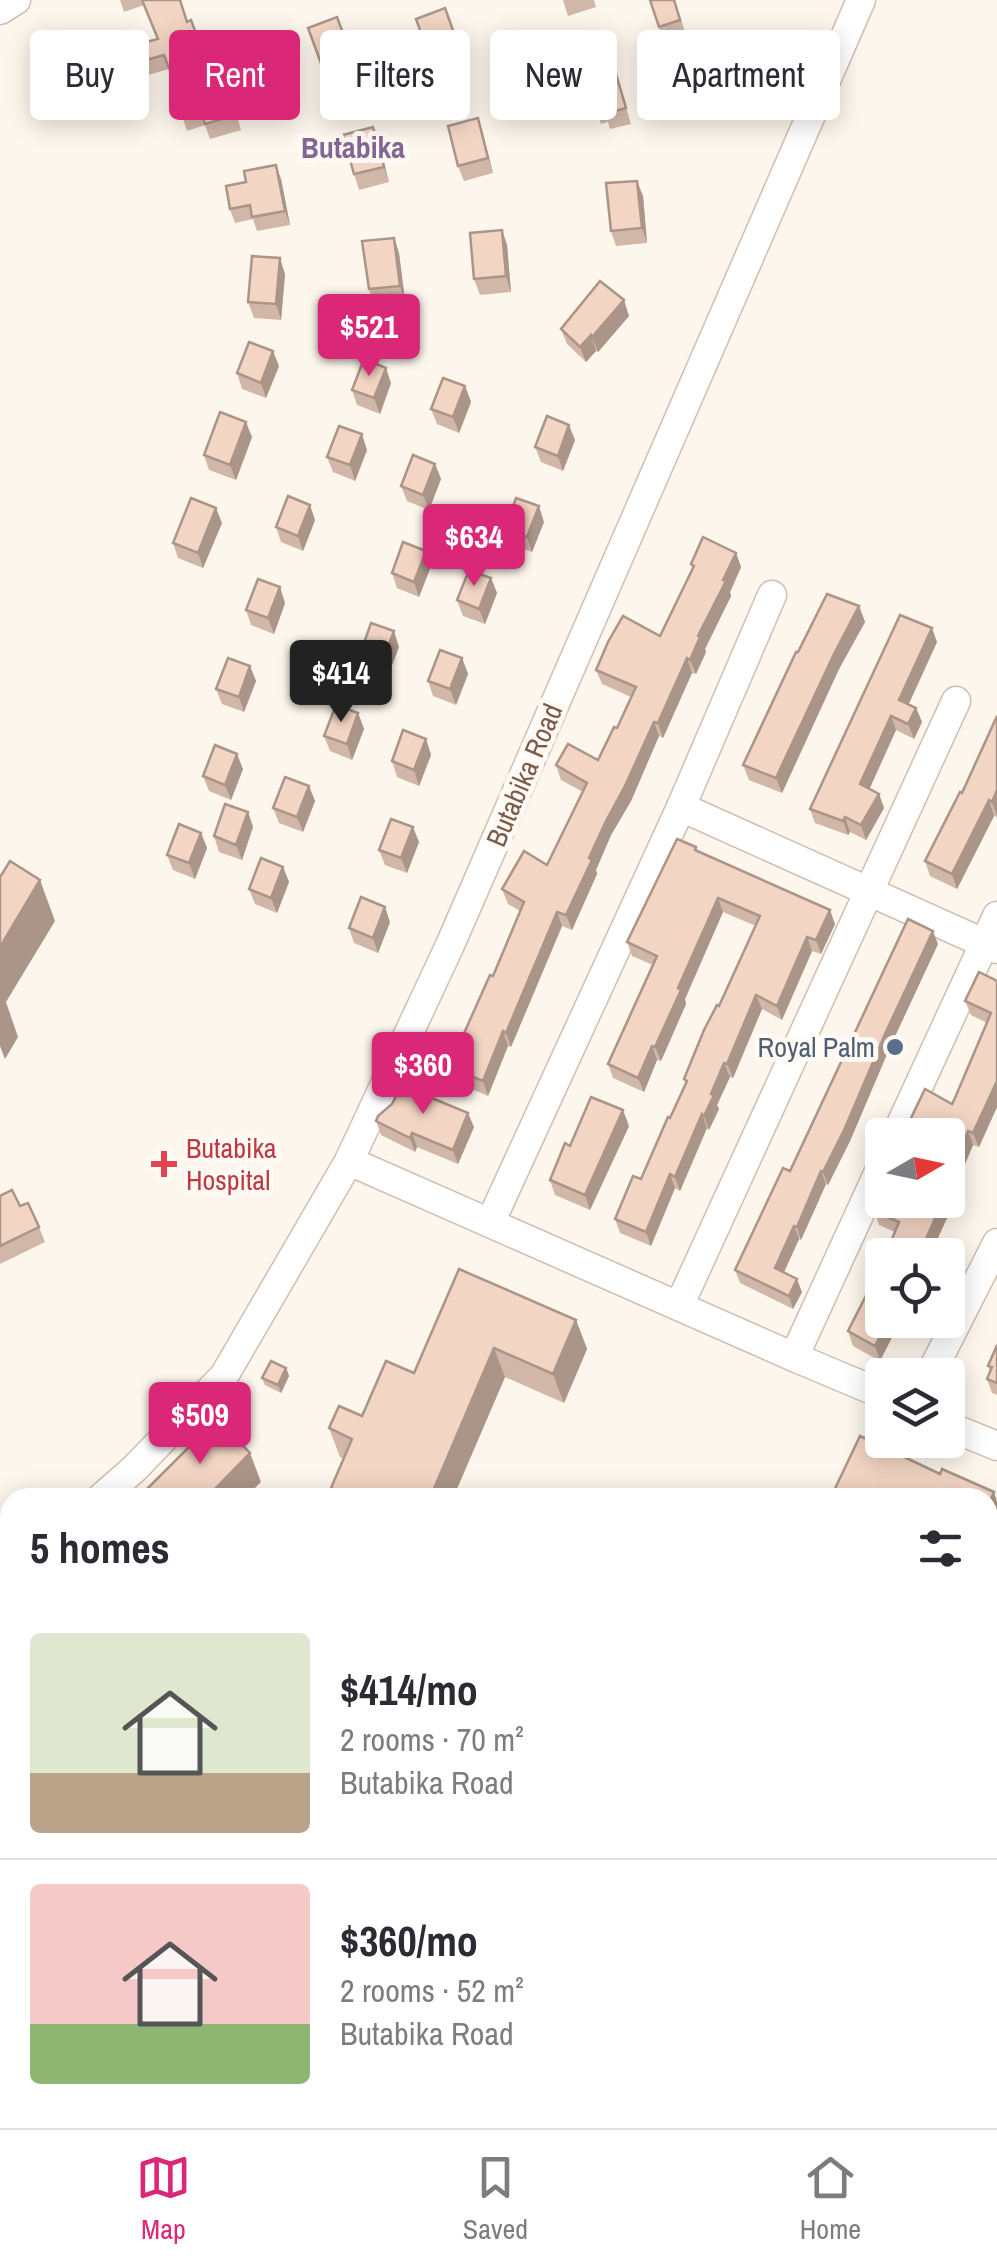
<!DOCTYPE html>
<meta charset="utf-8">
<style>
:root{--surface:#fff;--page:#f2f2f3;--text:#2b2b33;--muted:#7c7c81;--line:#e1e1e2;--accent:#db2777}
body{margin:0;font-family:"Archivo Narrow",sans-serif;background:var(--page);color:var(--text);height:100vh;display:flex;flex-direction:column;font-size:38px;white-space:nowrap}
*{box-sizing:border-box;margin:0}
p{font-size:32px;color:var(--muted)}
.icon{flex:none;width:55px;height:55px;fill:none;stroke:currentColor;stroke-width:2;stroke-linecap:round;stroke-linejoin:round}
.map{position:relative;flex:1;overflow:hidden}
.details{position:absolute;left:0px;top:1488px;width:998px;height:642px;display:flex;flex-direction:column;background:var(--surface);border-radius:30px 30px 0 0;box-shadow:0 5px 25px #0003}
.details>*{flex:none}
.top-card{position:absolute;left:30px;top:30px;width:938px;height:90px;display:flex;gap:20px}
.needle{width:65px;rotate:81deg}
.buttons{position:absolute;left:865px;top:1118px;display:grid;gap:20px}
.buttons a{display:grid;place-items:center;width:100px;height:100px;border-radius:10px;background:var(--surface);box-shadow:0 5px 25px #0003;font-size:50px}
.price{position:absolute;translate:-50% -85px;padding:0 22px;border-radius:10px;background:var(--accent);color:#fff;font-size:32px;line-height:65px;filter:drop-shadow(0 2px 5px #0008)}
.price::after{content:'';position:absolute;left:50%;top:60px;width:30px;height:22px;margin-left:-15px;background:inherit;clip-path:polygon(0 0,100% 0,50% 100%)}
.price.current{background:#222;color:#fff}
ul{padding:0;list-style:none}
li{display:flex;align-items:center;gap:30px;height:250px;padding:0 30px}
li+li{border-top:2px solid var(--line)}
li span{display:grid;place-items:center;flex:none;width:280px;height:200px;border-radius:10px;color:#555}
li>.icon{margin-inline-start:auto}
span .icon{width:120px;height:120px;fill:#fffc;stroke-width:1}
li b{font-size:42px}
h2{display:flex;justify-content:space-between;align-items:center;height:120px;padding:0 30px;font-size:42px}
.tag{padding:0 35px;border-radius:10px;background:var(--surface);box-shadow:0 5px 25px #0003;font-size:35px;line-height:90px}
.tag.current{background:var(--accent);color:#fff}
.tabs{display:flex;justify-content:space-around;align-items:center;height:140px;border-top:2px solid var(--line);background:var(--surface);font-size:28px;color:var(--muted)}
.tabs a{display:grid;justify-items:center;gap:5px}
.tabs .current{color:var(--accent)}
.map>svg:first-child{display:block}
.green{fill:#d8ecc9}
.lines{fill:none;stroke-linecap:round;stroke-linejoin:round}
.minor-casing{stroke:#d1beb0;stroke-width:31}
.minor{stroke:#fff;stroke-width:28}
.wall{fill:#d1b7a8}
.shaded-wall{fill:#aa9588}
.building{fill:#f3d5c3;stroke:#aa9588;stroke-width:2.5}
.service-dot{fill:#5c6f8a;stroke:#fffaf3;stroke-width:4}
.health-dot{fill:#e0444e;stroke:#fffaf3;stroke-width:4}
.labels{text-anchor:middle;stroke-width:10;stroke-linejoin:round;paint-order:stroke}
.street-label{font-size:28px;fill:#7a5c4d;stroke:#fffaf3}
.service-label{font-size:28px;fill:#4e5e75;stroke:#fffaf3;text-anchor:end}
.health-label{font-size:28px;fill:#be3a42;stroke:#fffaf3;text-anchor:start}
.neighbourhood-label{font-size:30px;font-weight:bold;fill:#846695;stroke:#fffaf3}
</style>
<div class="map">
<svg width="997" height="2128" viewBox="0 0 997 2128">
<rect width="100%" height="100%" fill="#fdf6ec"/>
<!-- green -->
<g class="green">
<polygon points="10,1600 10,1869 0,1873 0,1604"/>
<polygon points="614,2120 917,2120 914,2128 611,2128"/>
</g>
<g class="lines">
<defs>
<g id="minor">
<polyline points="0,10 16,0"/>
<polyline points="681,807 772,595"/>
<polyline points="896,1135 997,916"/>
<polyline points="349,1161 794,1357 882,1165"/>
<polyline points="490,1223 681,807 997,949"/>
<polyline points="679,1306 956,701"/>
<polyline points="794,1357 882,1394"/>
<polyline points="933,1369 997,1243"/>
<polyline points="948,1426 997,1446"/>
<polyline points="101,1498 134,1469 224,1376 349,1161 450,945 861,0"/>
<polyline points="0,1569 10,1563"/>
<polyline points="364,2120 367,2128"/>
</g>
</defs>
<!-- minor casing -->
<use href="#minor" class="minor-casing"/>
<!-- minor -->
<use href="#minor" class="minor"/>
</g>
<!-- wall -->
<g class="wall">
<polygon points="120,0 180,0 187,22 191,20 205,59 201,60 207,77 229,86 241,130 210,139 205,125 187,131 177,100 181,99 169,69 148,75 143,61 157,39 144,5 124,12"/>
<polygon points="563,0 594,0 596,7 568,16"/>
<polygon points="650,0 675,0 686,35 664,42"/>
<polygon points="445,8 465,62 436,73 416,19"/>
<polygon points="337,17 357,70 328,81 308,28"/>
<polygon points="611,57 631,124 610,129 608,122 601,124 596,109 593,70"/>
<polygon points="478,118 493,173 464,181 458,166"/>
<polygon points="373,127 389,182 359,190 354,174"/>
<polygon points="281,179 290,225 257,231 253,219 235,223 230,209"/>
<polygon points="643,196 647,243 616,246 611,231"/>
<polygon points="502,230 507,245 511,292 480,295 474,279"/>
<polygon points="394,238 399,253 405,301 374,305 369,289"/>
<polygon points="285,274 281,320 254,318 248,302"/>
<polygon points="629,316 598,352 596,351 586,362 567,344 561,329"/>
<polygon points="279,366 266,398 242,389 237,373"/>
<polygon points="391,383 380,414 357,405 352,390"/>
<polygon points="465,386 471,402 459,433 437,424 431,409"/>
<polygon points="252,437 236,480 209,470 204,455"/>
<polygon points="575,440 563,471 541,462 535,447"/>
<polygon points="367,450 355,481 333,472 327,457"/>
<polygon points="435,464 441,479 429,510 407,501 401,486"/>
<polygon points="315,520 303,551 281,542 276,527"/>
<polygon points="544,522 532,552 510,544 505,529"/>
<polygon points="222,523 203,568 178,558 173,543"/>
<polygon points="426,551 431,566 419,597 397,588 392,573"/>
<polygon points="736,553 741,567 730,592 731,596 705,649 706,652 696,674 692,673 663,738 659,736 631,801 611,835 596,870 597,874 572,930 562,926 511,1047 508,1046 488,1096 455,1082 449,1067 493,976 520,911 508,904 502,889 547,865 583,792 561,780 556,765 598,760 617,728 631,697 602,684 596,670 660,636 692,569 691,564"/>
<polygon points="491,578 497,593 485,624 463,616 457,600"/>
<polygon points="285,603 274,634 251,625 246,610"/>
<polygon points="859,606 865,622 839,669 782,793 749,780 743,765 798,652"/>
<polygon points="937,642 909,704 916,708 922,722 914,739 896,730 869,789 879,794 884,808 866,840 850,832 848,835 815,823 810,809"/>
<polygon points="399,647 387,678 365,669 360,654"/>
<polygon points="462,658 468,674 456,705 433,696 428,681"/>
<polygon points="250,666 256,681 244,712 222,704 216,689"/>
<polygon points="358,713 364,729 352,760 330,751 324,736"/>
<polygon points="997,716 997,817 994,816 957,889 930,876 925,861 962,793"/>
<polygon points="426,739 431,755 419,786 397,777 392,761"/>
<polygon points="243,769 231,800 209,791 203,776"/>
<polygon points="309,786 315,801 303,832 279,823 273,808"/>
<polygon points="248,812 253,827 242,860 219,852 214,836"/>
<polygon points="201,833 207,848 195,879 173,870 167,855"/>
<polygon points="419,842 407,873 385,865 379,850"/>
<polygon points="696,847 698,852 835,924 821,954 812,951 782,1020 762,1009 733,1078 730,1077 717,1105 719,1109 709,1130 707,1128 680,1191 675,1188 651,1246 620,1233 615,1219 641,1179 670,1118 686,1084 684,1079 756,926 723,912 685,999 686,1004 661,1061 657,1060 644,1092 613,1078 608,1064 653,965 632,956 627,942"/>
<polygon points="283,867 289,882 277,913 255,904 249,889"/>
<polygon points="390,922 378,953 354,943 349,928"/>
<polygon points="938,944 890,1047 850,1141 828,1185 826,1184 801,1240 799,1239 784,1272 802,1292 793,1309 740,1283 735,1270 790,1171"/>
<polygon points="997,981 997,1107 979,1147 973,1145 957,1183 960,1190 930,1255 891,1247 890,1244 895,1232 879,1225 874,1211 908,1203 948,1135 921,1135 916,1133 911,1118 952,1104 987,1023 971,1015 965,1001"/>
<polygon points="431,1097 474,1127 458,1164 417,1147 415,1152 381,1135 376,1121"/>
<polygon points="629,1126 590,1210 555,1195 550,1180 570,1146"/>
<polygon points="0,1196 20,1206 39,1227 45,1242 0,1264"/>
<polygon points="882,1264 880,1361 853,1346 848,1331"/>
<polygon points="576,1320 587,1349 564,1403 505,1377 453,1498 334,1498 331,1488 344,1459 340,1457 329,1428 362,1416 414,1373"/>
<polygon points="997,1345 997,1395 992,1393 987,1379 990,1371 988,1366"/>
<polygon points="286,1368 289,1376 281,1393 265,1385 262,1378"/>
<polygon points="860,1436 997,1502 997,1538 988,1559 988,1498 825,1498 832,1495"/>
</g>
<!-- shaded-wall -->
<g class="shaded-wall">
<polygon points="478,118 483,134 493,173 488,158"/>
<polygon points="373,127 379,142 389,182 384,167"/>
<polygon points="276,165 281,179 290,225 285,211"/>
<polygon points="637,181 643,196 647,243 642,228"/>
<polygon points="502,230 507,245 511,292 506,276"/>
<polygon points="394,238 399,253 405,301 400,286"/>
<polygon points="280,258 285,274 281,320 276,304"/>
<polygon points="624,300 629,316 598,352 592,337"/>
<polygon points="591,335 596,351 586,362 580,347"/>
<polygon points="273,351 279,366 266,398 261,383"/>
<polygon points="386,368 391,383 380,414 374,398"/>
<polygon points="465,386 471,402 459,433 453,417"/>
<polygon points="246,422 252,437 236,480 230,465"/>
<polygon points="569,425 575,440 563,471 558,456"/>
<polygon points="362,434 367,450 355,481 350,465"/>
<polygon points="435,464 441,479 429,510 423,495"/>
<polygon points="310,505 315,520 303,551 298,536"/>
<polygon points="539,506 544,522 532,552 527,537"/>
<polygon points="216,508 222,523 203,568 198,553"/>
<polygon points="426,551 431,566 419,597 414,582"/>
<polygon points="736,553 741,567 730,592 731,596 705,649 706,652 696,674 690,660 698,636"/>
<polygon points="491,578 497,593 485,624 479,609"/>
<polygon points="280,587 285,603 274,634 268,618"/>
<polygon points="859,606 865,622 839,669 782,793 776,778 834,654"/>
<polygon points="932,628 937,642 904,714 899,700"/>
<polygon points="394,631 399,647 387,678 382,662"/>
<polygon points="462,658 468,674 456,705 450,689"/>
<polygon points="687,658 692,673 663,738 658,723"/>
<polygon points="250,666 256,681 244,712 239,697"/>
<polygon points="916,708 922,722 914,739 908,724"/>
<polygon points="358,713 364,729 352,760 347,744"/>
<polygon points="891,716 896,730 865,799 860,784"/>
<polygon points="654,722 659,736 631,801 611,835 596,870 597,874 572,930 566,915 589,858"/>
<polygon points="426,739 431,755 419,786 414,770"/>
<polygon points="237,754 243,769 231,800 225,785"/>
<polygon points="309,786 315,801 303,832 297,817"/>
<polygon points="997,790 997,816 992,802"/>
<polygon points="879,794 884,808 866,840 861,825"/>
<polygon points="989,800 994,816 957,889 952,874"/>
<polygon points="248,812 253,827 242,860 236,845"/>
<polygon points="845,817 850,832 848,835 843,821"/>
<polygon points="413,827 419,842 407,873 401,858"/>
<polygon points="201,833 207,848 195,879 189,863"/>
<polygon points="283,867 289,882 277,913 271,898"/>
<polygon points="40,880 55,921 6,1002 18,1037 5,1059 0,1046 0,947"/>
<polygon points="718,898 723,912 685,999 686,1004 661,1061 655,1047 678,988"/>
<polygon points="385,907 390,922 378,953 373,938"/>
<polygon points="830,910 835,924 821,954 816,940"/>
<polygon points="557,912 562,926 511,1047 506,1033"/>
<polygon points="933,931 938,944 890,1047 850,1141 828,1185 823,1172 885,1034"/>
<polygon points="807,937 812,951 782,1020 777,1006"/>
<polygon points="756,995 762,1009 733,1078 727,1064"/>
<polygon points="503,1031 508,1046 488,1096 483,1081"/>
<polygon points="652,1046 657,1060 644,1092 638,1078"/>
<polygon points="724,1063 730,1077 717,1105 719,1109 709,1130 704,1116 711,1094"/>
<polygon points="997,1081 997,1107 979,1147 973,1133"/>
<polygon points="623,1110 629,1126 590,1210 585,1195"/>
<polygon points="468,1113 474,1127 458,1164 453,1150"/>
<polygon points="702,1114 707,1128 680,1191 675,1177"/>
<polygon points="968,1131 973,1145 957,1183 960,1190 930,1255 919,1255 943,1200 948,1200 950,1174"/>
<polygon points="412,1133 417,1147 415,1152 410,1138"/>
<polygon points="821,1171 826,1184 801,1240 797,1227"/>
<polygon points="670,1174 675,1188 651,1246 646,1232"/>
<polygon points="794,1226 799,1239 780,1281 775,1268"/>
<polygon points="797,1279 802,1292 793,1309 789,1296"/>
<polygon points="576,1320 587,1349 564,1403 553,1374"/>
<polygon points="888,1320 901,1320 880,1361 875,1346"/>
<polygon points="494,1348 505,1377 453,1498 430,1498"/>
<polygon points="286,1368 289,1376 281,1393 278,1385"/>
<polygon points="250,1453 261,1482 245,1498 206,1498"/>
<polygon points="994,1492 997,1502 997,1538 988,1559 988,1506"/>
</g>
<!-- building -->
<g class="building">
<polygon points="142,0 180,0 187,22 191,20 200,44 195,46 207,77 224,72 236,115 205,124 201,110 182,116 177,100 181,99 164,55 143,61 139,44 158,39"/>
<polygon points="650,0 674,0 680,20 659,27"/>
<polygon points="445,8 459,47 430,58 416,19"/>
<polygon points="337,17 351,55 322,66 308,28"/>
<polygon points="611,57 626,108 605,114 603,107 596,109 585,72 593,70 591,63"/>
<polygon points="478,118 488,158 458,166 448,126"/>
<polygon points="373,127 384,167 354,174 343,135"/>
<polygon points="276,165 285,211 252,217 250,205 230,209 226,186 246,182 244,171"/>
<polygon points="637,181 642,228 611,231 606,183"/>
<polygon points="502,230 506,276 474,279 470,233"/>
<polygon points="394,238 400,286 369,289 362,241"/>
<polygon points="252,256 280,258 276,304 248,302"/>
<polygon points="600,281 624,300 592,337 591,335 580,347 561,329"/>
<polygon points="249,342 273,351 261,383 237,373"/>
<polygon points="364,359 386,368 374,398 352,390"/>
<polygon points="443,378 465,386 453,417 431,409"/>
<polygon points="220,412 246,422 230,465 204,455"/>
<polygon points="547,416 569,425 558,456 535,447"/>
<polygon points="339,426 362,434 350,465 327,457"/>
<polygon points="413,455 435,464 423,495 401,486"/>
<polygon points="288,496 310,505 298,536 276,527"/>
<polygon points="191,498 216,508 198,553 173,543"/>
<polygon points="516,498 539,506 527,537 505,529"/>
<polygon points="703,537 736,553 723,580 726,581 698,636 700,637 690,660 687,658 658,723 654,722 625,786 606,821 589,858 592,860 566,915 557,912 506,1033 503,1031 483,1081 449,1067 490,975 493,976 524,902 502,889 524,851 547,865 587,783 556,765 568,744 598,760 614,727 617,728 636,687 596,670 608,642 623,616 660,636 694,566 691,564"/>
<polygon points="403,542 426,551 414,582 392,573"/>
<polygon points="469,570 491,578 479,609 457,600"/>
<polygon points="258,579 280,587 268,618 246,610"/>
<polygon points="827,594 859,606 834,654 776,778 743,765 796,652 798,652"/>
<polygon points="900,615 932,628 899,700 916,708 908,724 891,716 860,784 879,794 861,825 845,817 843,821 810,809"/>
<polygon points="371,623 394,631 382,662 360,654"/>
<polygon points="440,650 462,658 450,689 428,681"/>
<polygon points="228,658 250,666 239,697 216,689"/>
<polygon points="336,705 358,713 347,744 324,736"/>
<polygon points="997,716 997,790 992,802 989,800 952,874 925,861 960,792 962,793"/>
<polygon points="403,730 426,739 414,770 392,761"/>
<polygon points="215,745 237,754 225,785 203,776"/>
<polygon points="285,777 309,786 297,817 273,808"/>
<polygon points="225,804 248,812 236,845 214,836"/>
<polygon points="391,819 413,827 401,858 379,850"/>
<polygon points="179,824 201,833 189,863 167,855"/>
<polygon points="677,839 696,847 695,850 830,910 816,940 807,937 777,1006 756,995 727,1064 724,1063 711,1094 714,1095 704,1116 702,1114 675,1177 670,1174 646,1232 615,1219 633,1176 641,1179 668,1117 670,1118 687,1081 684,1079 704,1030 717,1005 719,1006 760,916 718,898 678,988 681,990 655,1047 652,1046 638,1078 608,1064 657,956 627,942"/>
<polygon points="261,858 283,867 271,898 249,889"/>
<polygon points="10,861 40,880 0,947 0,877"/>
<polygon points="361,897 385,907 373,938 349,928"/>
<polygon points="908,919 933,931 885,1034 845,1128 823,1172 821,1171 797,1227 794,1226 775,1268 797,1279 789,1296 735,1270 783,1168 790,1171"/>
<polygon points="979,972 997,981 997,1081 973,1133 968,1131 950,1174 954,1176 948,1191 948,1135 932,1135 934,1130 911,1118 925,1089 952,1104 955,1098 991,1013 965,1001"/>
<polygon points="405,1079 429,1092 427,1096 468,1113 453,1150 412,1133 410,1138 376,1121 378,1116 392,1104"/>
<polygon points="591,1097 623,1110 585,1195 550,1180 565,1143 570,1146"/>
<polygon points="12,1190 20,1206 28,1203 39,1227 0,1246 0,1196"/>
<polygon points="882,1192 882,1200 901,1200 908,1203 909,1200 943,1200 919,1255 887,1255 893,1245 890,1244 899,1222 874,1211"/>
<polygon points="882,1264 882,1320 888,1320 875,1346 848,1331"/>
<polygon points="459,1269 576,1320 553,1374 494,1348 430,1498 348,1498 349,1496 331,1488 352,1439 329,1428 339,1406 362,1416 386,1361 414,1373"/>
<polygon points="997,1345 997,1383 987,1379 992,1367 988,1366"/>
<polygon points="271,1361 286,1368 278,1385 262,1378"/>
<polygon points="217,1419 250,1453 206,1498 130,1498 137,1492 140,1496"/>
<polygon points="860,1436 940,1474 942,1469 994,1492 988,1506 988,1498 899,1498 880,1489 876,1498 825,1498 827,1493 832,1495"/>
</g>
<!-- markers -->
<circle class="service-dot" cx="895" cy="1047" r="10"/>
<path class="health-dot" d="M159 1149h10v10h10v10h-10v10h-10v-10h-10v-10h10z"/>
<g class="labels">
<!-- street labels -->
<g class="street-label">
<text transform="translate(524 775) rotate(-67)" y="10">Butabika Road</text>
</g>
<!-- service labels -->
<g class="service-label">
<text x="875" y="1057">Royal Palm</text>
</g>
<!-- health labels -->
<g class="health-label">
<text x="186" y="1158">Butabika<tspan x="186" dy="32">Hospital</tspan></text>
</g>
<!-- neighbourhood labels -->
<g class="neighbourhood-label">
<text x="353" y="158">Butabika</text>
</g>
</g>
</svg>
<div class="buttons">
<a><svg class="needle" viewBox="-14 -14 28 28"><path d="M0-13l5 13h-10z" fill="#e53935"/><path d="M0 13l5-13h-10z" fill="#7c7c81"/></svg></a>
<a><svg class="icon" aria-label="locate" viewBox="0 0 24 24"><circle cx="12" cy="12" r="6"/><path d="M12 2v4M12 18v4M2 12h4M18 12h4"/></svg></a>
<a><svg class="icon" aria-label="layers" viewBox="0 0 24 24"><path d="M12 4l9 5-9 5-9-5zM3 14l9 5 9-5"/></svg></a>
</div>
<b class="price" style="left:369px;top:379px">$521</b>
<b class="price" style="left:474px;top:589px">$634</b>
<b class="price current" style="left:341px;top:725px">$414</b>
<b class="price" style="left:423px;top:1117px">$360</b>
<b class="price" style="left:200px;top:1467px">$509</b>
<div class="top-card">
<a class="tag">Buy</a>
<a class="tag current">Rent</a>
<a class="tag">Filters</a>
<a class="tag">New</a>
<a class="tag">Apartment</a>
</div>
<section class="details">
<h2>5 homes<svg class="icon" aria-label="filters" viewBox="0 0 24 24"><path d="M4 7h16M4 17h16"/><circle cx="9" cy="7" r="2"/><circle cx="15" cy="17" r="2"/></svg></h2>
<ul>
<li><span style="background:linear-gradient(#dfe7d0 70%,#b9a48a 0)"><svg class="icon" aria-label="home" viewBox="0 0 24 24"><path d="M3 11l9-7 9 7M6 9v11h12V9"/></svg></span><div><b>$414/mo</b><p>2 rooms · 70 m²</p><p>Butabika Road</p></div></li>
<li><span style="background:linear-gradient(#f6c9c9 70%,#8fb573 0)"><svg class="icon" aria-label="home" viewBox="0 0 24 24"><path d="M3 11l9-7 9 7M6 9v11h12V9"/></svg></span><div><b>$360/mo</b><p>2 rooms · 52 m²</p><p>Butabika Road</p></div></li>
</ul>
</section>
</div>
<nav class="tabs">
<a class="current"><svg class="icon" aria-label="map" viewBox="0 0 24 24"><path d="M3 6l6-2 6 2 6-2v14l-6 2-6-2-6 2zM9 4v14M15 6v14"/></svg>Map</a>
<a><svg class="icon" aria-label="saved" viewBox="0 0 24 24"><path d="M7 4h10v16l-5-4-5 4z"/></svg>Saved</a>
<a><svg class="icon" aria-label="home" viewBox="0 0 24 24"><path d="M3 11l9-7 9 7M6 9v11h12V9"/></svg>Home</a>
</nav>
